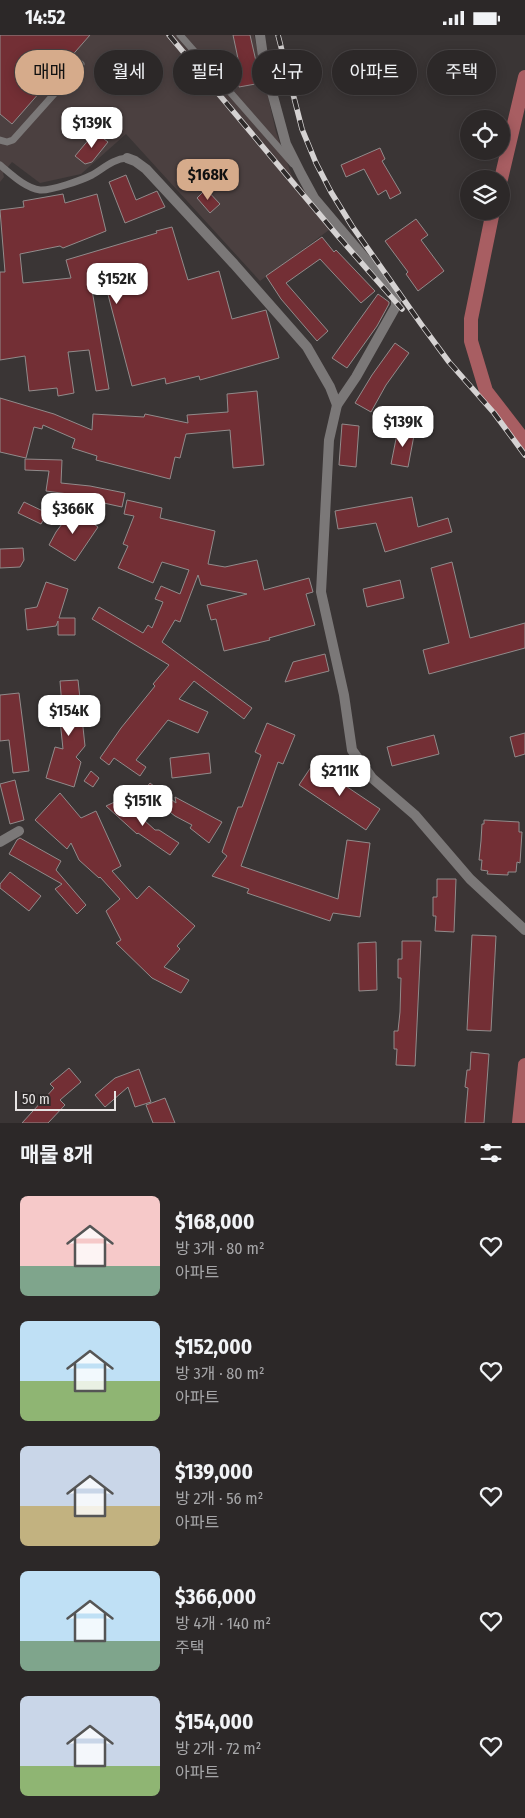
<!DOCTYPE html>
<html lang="ko">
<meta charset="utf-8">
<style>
:root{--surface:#2c2828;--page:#343030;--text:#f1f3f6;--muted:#a6a6a8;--line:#484445;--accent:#d6ab8b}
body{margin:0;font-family:"Fira Sans Condensed","Noto Sans KR",sans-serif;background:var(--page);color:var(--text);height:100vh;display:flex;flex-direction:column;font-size:19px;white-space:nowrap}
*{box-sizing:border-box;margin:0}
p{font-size:16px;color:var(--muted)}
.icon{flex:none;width:28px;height:28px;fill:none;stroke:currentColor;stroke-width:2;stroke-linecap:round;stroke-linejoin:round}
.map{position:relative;height:1088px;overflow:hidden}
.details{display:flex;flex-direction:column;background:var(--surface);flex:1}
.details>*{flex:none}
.top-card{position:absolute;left:15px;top:15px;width:495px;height:45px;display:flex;gap:10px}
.controls{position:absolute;left:460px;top:75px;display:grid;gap:10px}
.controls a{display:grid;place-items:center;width:50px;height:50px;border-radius:50%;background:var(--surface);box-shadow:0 2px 12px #0003,0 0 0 1px var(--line);font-size:25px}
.scale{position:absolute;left:15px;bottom:12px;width:101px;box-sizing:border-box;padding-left:5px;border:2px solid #e7e4e4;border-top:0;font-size:14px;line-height:18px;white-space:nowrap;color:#e7e4e4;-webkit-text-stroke:4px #2f2b2b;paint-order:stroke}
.price{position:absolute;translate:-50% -42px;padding:0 11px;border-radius:10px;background:#fff;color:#222;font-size:16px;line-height:32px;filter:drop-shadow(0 1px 2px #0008)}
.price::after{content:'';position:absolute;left:50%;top:30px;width:15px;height:11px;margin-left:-8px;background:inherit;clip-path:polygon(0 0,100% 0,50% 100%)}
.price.current{background:var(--accent);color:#111}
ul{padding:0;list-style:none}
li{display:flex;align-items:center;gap:15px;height:125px;padding:0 20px}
li span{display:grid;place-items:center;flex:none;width:140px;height:100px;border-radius:8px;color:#555}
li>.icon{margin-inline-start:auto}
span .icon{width:60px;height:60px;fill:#fffc;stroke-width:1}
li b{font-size:21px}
h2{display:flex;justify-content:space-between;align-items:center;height:60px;padding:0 20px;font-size:21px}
.tag{padding:0 18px;border-radius:22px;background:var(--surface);box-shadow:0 2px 12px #0003,0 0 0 1px var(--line);font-size:18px;line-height:45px}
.tag.current{background:var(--accent);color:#111}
.status{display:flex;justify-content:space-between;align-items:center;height:35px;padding:0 25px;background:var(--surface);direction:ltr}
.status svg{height:14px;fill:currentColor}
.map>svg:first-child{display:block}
.built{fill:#4b4040}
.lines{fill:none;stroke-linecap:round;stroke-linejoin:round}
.canal{stroke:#a85e62;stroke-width:14}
.building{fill:#732f35;stroke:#918b8b}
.service{stroke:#7b7878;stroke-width:7}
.minor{stroke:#7b7878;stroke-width:10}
.rail-casing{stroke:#d5d2d2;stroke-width:5.5}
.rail{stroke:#2f2b2b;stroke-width:4;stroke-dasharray:11;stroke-linecap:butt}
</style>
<div class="status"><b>14:52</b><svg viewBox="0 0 49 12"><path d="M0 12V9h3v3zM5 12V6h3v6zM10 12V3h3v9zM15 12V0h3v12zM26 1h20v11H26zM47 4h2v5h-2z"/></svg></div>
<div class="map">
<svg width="525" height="1088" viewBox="0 0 525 1088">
<rect width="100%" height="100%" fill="#3a3535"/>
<!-- built -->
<polygon class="built" points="0,0 254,0 276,97 292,141 333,192 260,246 126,99 81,139 40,148 12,127 3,138 4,142 0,147"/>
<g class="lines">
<!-- canal -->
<g class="canal">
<polyline points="501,144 525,42"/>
<polyline points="493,176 471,284 471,306 486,356 520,400 525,409"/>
<polyline points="519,1088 525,1030"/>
</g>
</g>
<!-- building -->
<g class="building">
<polygon points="0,0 90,0 12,89 0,79"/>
<polygon points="233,0 250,0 261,48 239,52 235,34 240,33"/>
<polygon points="95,97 108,107 92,127 85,129 75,121"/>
<polygon points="380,113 385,124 382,126 401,158 390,164 386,155 378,160 364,134 346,142 341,130"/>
<polygon points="126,140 136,165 157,156 165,172 125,188 109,147"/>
<polygon points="206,154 220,169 210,178 197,163"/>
<polygon points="63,159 65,168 97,159 106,196 63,213 60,211 20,219 23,248 71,243 66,225 157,198 156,196 172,192 188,245 219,236 232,284 266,275 279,323 200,345 199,341 166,349 165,343 132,351 106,252 92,255 109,354 96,356 89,315 68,317 74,358 58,361 57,353 29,356 25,321 0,325 0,237 5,237 0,175 24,172 23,166"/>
<polygon points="416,184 428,200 421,205 444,236 418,256 406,239 408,237 385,206"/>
<polygon points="322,202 334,217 336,215 375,256 361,268 320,224 286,248 328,296 317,306 281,264 266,241"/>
<polygon points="378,259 389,267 389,269 377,291 347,333 332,323"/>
<polygon points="395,308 409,318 386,350 371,377 355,368 372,340"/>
<polygon points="257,356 264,430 233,433 230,395 186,399 180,423 175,422 170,444 96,425 97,421 72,413 75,404 43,390 42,394 34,392 26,423 0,417 0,363 54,379 92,395 93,379 144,382 145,379 188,388 187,380 228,377 227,359"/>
<polygon points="342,389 359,391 356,432 339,430"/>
<polygon points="398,394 415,395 408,432 391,429"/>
<polygon points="25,424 62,425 61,448 90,451 125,458 122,472 81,463 83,461 46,456 49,436 25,435"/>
<polygon points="412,462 418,492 448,483 452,497 385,517 376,488 338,494 335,476"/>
<polygon points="127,465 162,473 160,483 215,496 208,529 225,532 257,525 264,555 309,543 313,557 306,559 315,590 269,603 270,605 224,616 216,584 211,585 207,570 247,559 201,550 198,540 180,587 175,585 162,607 252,673 244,684 194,646 179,664 208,677 198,698 168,685 136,725 146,732 140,741 114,723 109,730 100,723 121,693 155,651 153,649 169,630 92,584 99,572 143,598 148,590 152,593 163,567 155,564 161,551 180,559 189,535 162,527 153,548 118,533 128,511 123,509 134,481 124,479"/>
<polygon points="24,467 47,478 41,489 18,478"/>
<polygon points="73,474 98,492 75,526 49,510 56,497"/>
<polygon points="23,513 24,525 20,532 0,533 0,514"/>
<polygon points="452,527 470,603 525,588 525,613 429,639 423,615 449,608 431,533"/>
<polygon points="400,545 404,563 367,572 363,554"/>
<polygon points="46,547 68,554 59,583 75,583 75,600 58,600 58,586 56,591 27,595 25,574 37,572"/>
<polygon points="325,619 329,636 285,647 293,627"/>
<polygon points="78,645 85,711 76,722 81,727 74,752 46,743 55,712 63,714 60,685 63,684 60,646"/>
<polygon points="19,658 29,736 13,738 9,705 0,706 0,660"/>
<polygon points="267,688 295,700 283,729 278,727 241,831 338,864 347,805 370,808 360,882 333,878 330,886 247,858 249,854 212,841 227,821 222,817 238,772 242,772 261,720 255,717"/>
<polygon points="525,698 525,719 515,722 510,702"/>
<polygon points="434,700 439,719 392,731 387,712"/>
<polygon points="209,718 211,738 172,743 170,723"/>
<polygon points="313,729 380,774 366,795 299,750"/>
<polygon points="91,736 99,743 93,752 84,746"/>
<polygon points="15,745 24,785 10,789 0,749"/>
<polygon points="150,748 176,768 175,762 222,787 209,808 190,793 192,790 175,781 143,756"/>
<polygon points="60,758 81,783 96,776 121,831 112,836 137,864 149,851 195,891 177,911 180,914 164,932 189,945 181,958 152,943 116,908 121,905 106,876 120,864 100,842 99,843 79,825 71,808 67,814 35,785"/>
<polygon points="121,764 155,795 159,795 179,808 170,820 138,798 137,799 106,771"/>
<polygon points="484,785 519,787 519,797 522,797 520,828 517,827 516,837 508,837 508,840 487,839 488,836 481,835 482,825 479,825 481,806 482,789 484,789"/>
<polygon points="20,803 61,826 56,835 86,870 77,879 55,854 62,849 9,819 17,805"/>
<polygon points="10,837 41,861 29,876 0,853 0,849"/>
<polygon points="437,844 456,844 454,897 435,896 436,881 433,881 433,862 437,862"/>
<polygon points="472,900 496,901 491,996 467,995"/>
<polygon points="402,906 421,906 415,1031 396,1030 397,1014 394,1014 394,996 398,996 400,977 401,943 398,943 398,924 402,924"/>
<polygon points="376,907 377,955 359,956 358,908"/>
<polygon points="471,1017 489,1019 484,1088 465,1088 468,1053 465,1052 467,1035 470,1035"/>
<polygon points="69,1033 81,1047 60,1065 65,1070 48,1088 22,1088 54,1053 50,1049"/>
<polygon points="139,1034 151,1067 135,1072 128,1052 105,1072 95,1060 115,1043"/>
<polygon points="165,1063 175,1088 153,1088 146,1070"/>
</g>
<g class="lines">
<!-- service -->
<g class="service">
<polyline points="180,0 293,129"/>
<polyline points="0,105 7,107 13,105 81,29"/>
<path d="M0 130C11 139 25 153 40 155 51 156 82 145 92 140 104 133 113 124 127 123"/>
</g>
<!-- minor -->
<g class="minor">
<polyline points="260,0 264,28 286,109 301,139 314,163 396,260 396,271 356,342 337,370 329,405 321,557 344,660 352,715 372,743 415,780 470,844 525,895"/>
<polyline points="127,123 135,126 146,134 234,229 307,312 330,352 337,370"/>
<polyline points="0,807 19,796"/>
</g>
<defs>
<g id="rail">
<polyline points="169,0 337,200 402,274"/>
<polyline points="278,0 302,94 316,128 331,157 352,191 421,289 449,327 494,378 525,420"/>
</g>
</defs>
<!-- rail casing -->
<use href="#rail" class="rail-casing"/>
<!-- rail -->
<use href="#rail" class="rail"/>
</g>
</svg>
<div class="controls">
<a><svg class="icon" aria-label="locate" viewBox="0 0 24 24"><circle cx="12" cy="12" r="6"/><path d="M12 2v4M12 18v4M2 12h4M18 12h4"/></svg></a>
<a><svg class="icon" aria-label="layers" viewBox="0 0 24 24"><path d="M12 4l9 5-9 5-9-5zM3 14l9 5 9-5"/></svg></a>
</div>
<div class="scale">50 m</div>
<b class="price" style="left:92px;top:114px">$139K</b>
<b class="price current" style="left:208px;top:166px">$168K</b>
<b class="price" style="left:117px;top:270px">$152K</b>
<b class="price" style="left:403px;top:413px">$139K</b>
<b class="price" style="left:73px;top:500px">$366K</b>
<b class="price" style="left:69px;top:702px">$154K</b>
<b class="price" style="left:340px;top:762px">$211K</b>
<b class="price" style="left:143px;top:792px">$151K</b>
<div class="top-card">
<a class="tag current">매매</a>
<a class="tag">월세</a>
<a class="tag">필터</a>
<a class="tag">신규</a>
<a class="tag">아파트</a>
<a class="tag">주택</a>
</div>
</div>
<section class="details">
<h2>매물 8개<svg class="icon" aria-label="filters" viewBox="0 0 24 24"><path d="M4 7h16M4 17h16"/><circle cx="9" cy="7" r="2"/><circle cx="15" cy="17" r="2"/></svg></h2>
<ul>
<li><span style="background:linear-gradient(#f6c9c9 70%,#7fa58c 0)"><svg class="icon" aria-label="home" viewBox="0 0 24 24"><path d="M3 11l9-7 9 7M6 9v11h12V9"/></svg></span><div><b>$168,000</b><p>방 3개 · 80 m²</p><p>아파트</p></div><svg class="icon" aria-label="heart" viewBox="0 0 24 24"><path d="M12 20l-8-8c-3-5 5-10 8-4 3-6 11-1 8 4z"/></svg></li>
<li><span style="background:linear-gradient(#bfe0f5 60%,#8fb573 0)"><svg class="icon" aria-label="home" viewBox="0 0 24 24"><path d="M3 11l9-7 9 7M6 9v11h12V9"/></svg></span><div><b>$152,000</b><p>방 3개 · 80 m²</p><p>아파트</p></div><svg class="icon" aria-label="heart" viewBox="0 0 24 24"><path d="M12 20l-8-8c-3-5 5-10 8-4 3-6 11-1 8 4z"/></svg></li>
<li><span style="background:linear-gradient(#c9d6e8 60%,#c2b280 0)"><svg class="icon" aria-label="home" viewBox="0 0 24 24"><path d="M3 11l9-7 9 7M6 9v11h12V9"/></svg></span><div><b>$139,000</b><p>방 2개 · 56 m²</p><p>아파트</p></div><svg class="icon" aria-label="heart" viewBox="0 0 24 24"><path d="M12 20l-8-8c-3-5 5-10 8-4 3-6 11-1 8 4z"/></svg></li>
<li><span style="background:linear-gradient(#bfe0f5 70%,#7fa58c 0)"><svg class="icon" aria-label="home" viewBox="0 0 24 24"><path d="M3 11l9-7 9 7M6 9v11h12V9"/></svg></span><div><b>$366,000</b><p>방 4개 · 140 m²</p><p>주택</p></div><svg class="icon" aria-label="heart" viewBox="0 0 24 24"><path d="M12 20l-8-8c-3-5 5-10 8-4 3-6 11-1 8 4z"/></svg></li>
<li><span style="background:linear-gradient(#c9d6e8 70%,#8fb573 0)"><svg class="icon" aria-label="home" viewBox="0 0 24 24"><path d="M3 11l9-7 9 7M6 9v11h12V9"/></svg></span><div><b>$154,000</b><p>방 2개 · 72 m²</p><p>아파트</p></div><svg class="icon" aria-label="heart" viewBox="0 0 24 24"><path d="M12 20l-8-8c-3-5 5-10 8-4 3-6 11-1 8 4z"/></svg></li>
</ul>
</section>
